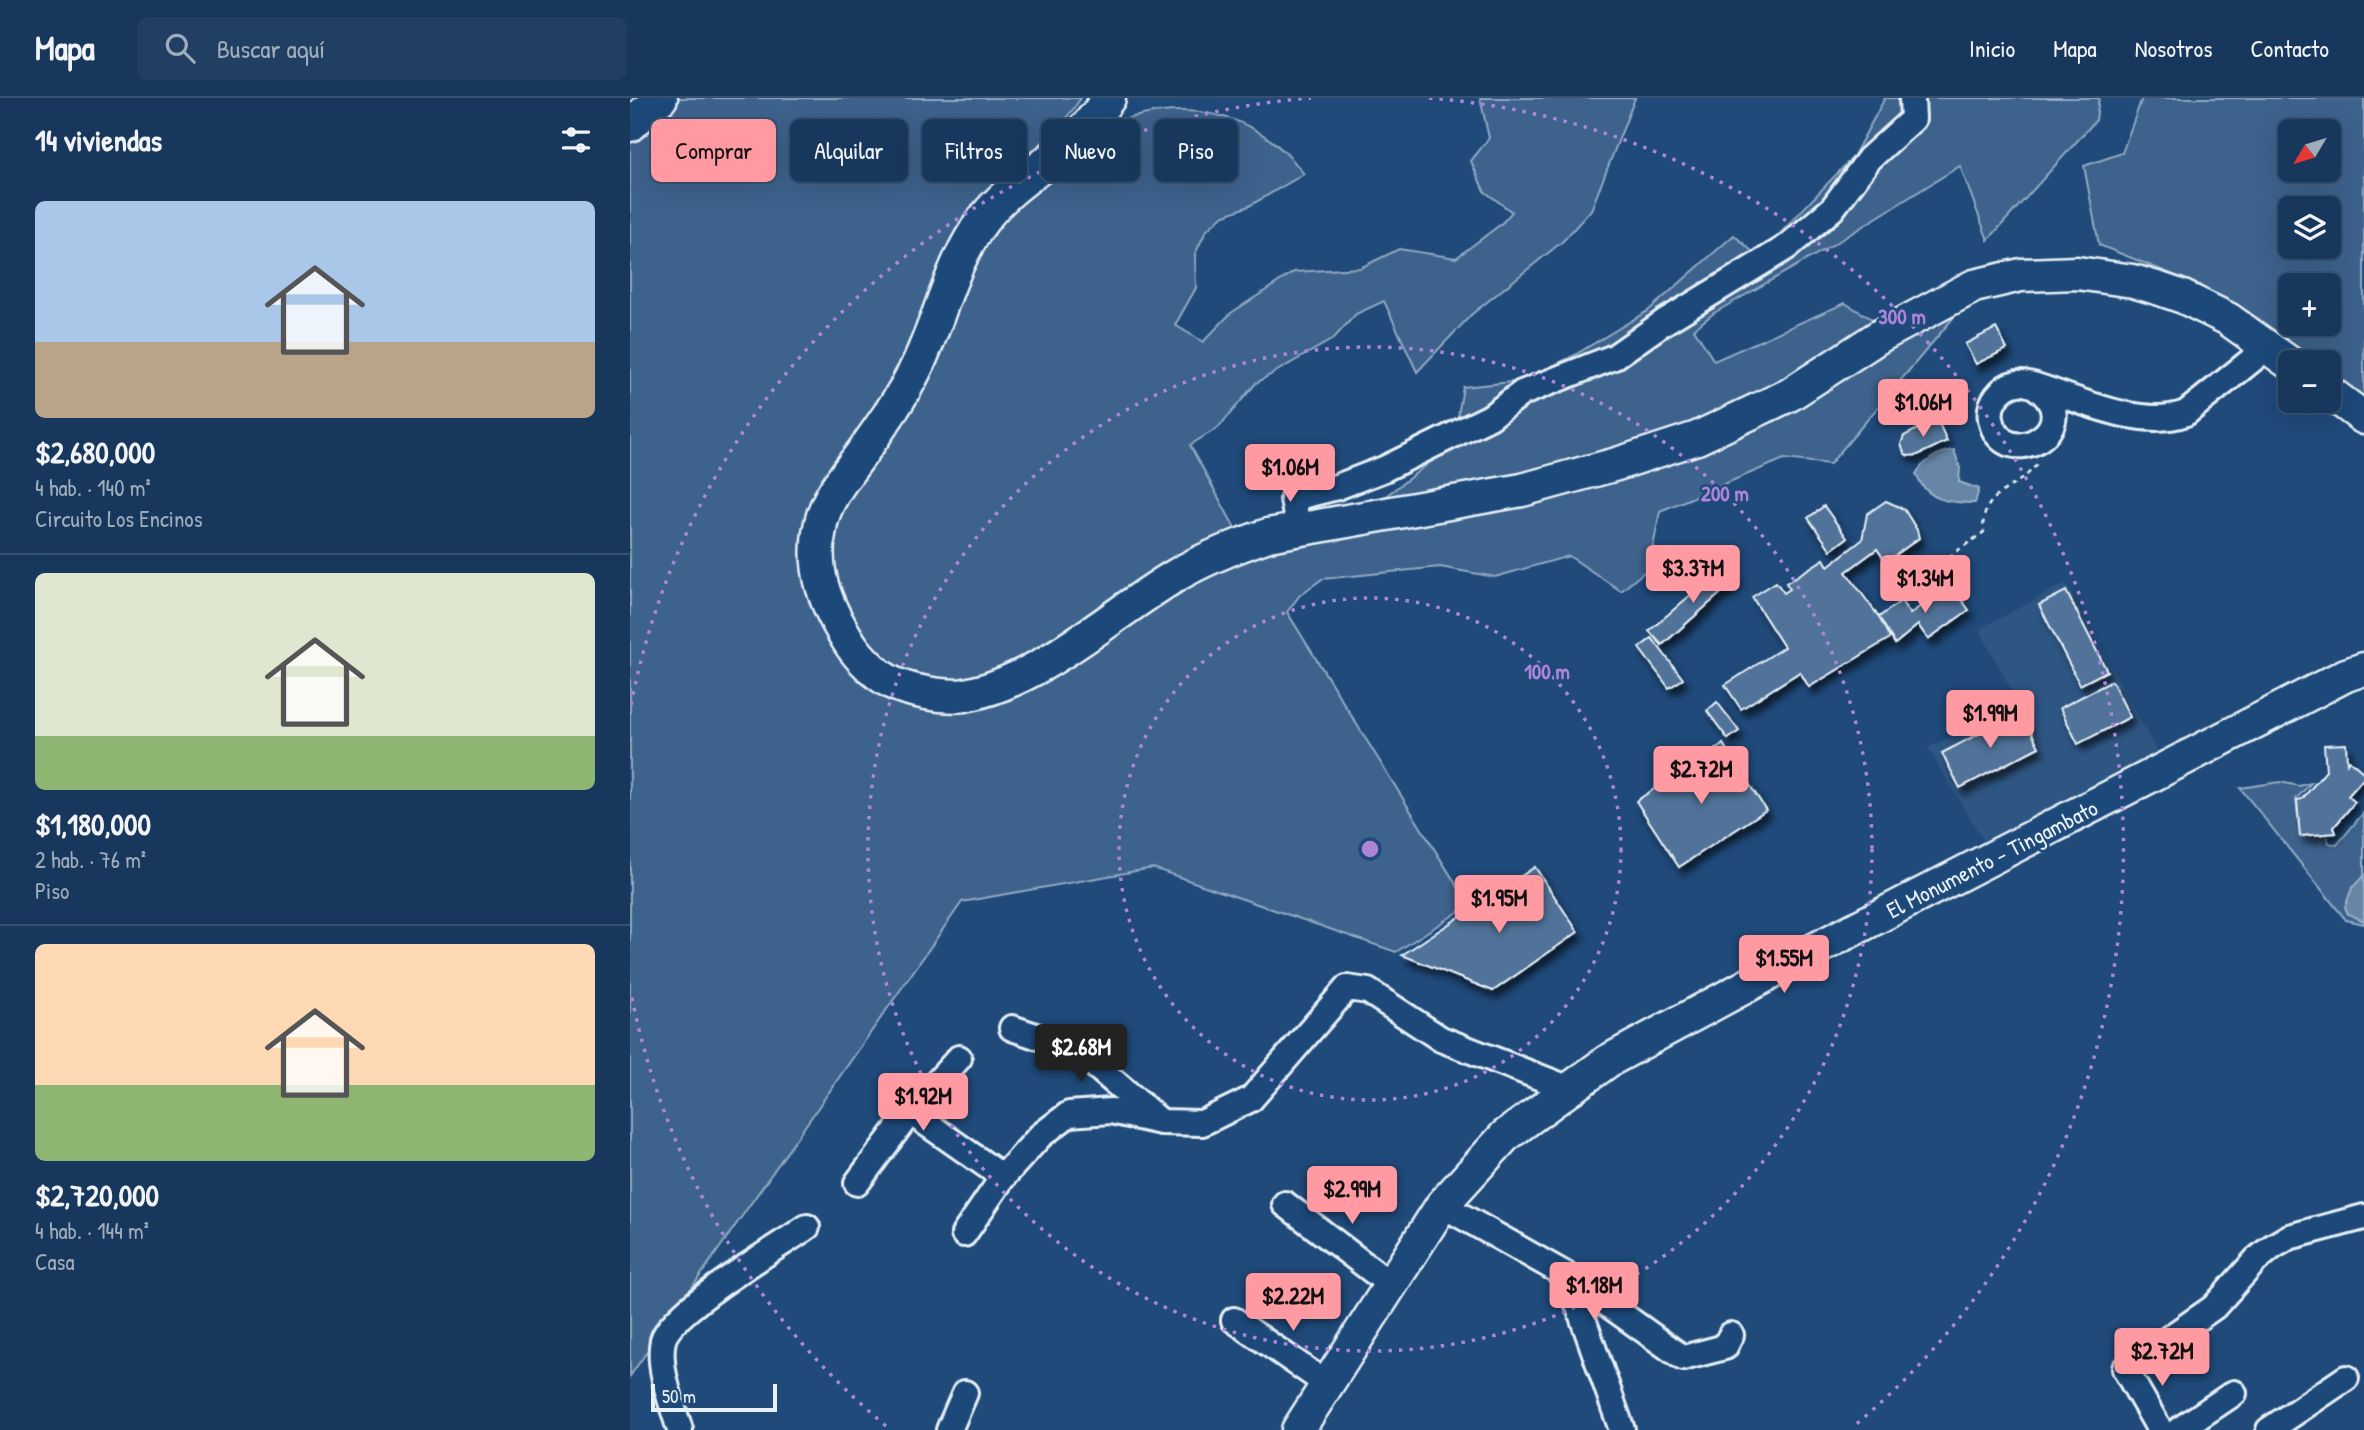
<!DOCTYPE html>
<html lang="es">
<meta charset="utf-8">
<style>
:root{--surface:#17385c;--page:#203f62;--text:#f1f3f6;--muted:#9eacbb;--line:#365272;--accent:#ff9aa2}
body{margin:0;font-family:"Patrick Hand",sans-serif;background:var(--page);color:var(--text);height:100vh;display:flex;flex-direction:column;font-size:26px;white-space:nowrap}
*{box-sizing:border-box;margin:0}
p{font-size:23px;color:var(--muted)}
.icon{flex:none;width:38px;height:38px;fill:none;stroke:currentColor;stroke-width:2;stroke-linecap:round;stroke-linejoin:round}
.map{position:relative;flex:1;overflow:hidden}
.sheet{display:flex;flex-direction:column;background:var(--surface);width:630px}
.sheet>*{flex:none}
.top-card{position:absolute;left:21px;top:21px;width:665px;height:63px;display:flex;gap:14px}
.needle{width:46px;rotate:232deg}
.buttons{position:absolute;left:1648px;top:21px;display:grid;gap:14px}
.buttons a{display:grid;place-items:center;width:63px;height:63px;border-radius:10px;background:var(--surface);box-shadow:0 7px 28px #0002,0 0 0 2px var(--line);font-size:35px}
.scale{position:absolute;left:21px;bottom:18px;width:126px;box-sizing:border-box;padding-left:7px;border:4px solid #e8f1f8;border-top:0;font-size:19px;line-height:24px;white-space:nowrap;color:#e8f1f8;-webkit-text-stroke:5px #1f4a7a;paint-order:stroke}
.price{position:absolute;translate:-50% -60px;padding:0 16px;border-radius:7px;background:var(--accent);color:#111;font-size:23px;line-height:46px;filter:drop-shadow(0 2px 4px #0008)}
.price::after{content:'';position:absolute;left:50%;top:42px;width:21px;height:16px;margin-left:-10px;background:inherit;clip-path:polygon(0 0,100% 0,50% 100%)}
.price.selected{background:#222;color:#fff}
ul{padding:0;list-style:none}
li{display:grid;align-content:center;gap:14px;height:371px;padding:0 35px}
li+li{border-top:2px solid var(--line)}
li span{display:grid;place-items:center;height:217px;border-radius:10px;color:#555}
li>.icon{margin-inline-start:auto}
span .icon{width:126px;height:126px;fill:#fffc;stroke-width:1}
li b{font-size:30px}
h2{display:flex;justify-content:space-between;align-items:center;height:84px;padding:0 35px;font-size:30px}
.pill{padding:0 24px;border-radius:10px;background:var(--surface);box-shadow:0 7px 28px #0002,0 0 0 2px var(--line);font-size:24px;line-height:63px}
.pill.selected{background:var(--accent);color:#111}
header{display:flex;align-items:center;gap:42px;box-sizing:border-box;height:98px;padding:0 35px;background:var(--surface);border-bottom:2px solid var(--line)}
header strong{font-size:33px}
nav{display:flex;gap:38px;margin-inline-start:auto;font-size:24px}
.search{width:490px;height:63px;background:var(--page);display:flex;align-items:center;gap:18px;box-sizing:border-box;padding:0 24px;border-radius:10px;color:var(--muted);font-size:26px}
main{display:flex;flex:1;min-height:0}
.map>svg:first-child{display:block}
.built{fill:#2e5683}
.green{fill:#3c628c;stroke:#92aac2;stroke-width:2;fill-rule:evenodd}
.water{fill:#6685a7;stroke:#9ab0c7;stroke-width:2}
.building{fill:#517399;stroke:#e8f1f8;stroke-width:2;filter:url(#shadow)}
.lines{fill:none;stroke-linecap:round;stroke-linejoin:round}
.minor-casing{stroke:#e8f1f8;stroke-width:30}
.major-casing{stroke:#e8f1f8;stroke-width:37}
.path{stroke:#e8f1f8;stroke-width:2.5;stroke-dasharray:5 5;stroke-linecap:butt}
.minor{stroke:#1f4a7a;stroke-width:24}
.major{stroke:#1f4a7a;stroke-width:32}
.ring{fill:none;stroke:#ac85d9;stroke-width:3.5;stroke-dasharray:3.5 7}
.labels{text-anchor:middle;stroke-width:5;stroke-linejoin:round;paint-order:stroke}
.street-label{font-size:23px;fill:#e8f1f8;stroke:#1f4a7a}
.centre{fill:#ac85d9;stroke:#1f4a7a;stroke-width:3.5}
.ring-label{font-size:21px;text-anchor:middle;font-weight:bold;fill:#ac85d9;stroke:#1f4a7a;stroke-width:5;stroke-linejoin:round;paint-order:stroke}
</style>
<header>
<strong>Mapa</strong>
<div class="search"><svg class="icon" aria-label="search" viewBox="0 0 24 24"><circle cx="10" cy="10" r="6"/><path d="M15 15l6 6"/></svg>Buscar aquí</div>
<nav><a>Inicio</a><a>Mapa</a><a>Nosotros</a><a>Contacto</a></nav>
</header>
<main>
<section class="sheet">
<h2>14 viviendas<svg class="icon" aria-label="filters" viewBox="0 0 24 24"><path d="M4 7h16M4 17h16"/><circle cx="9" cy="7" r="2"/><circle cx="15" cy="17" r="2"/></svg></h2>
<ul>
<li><span style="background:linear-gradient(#a9c7e8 65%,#b9a48a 0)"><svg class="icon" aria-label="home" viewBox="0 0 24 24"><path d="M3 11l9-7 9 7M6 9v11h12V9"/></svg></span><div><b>$2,680,000</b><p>4 hab. · 140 m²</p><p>Circuito Los Encinos</p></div></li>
<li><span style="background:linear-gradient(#dfe7d0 75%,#8fb573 0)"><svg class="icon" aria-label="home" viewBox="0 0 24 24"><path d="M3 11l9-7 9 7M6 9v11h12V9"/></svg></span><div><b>$1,180,000</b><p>2 hab. · 76 m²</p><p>Piso</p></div></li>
<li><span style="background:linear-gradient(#ffd9b3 65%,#8fb573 0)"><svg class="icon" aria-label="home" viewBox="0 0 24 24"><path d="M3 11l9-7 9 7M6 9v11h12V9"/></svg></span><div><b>$2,720,000</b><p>4 hab. · 144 m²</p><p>Casa</p></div></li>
</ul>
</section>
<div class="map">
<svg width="1734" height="1332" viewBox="0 0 1734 1332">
<defs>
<filter id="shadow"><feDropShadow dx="4.5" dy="7" stdDeviation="3.5" flood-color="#0009"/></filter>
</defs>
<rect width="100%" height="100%" fill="#1f4a7a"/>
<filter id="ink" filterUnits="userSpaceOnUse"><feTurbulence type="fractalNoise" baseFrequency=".0143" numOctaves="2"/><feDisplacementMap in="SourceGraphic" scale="14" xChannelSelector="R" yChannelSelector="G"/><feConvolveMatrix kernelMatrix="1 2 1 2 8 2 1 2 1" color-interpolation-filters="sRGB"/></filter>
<g filter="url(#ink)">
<!-- built -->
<polygon class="built" points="1436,485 1532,663 1359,752 1298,650 1388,605 1349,531"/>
<!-- green -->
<g class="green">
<path d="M43 0H451C429 34 397 59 362 81L390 104 474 28C550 0 624 9 674 76L619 108 592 118 576 133 565 156 566 190 545 227 573 244 601 215 664 174 730 170 769 151 826 160 871 126 882 114 854 93 841 63 859 40 850 0H1005L961 112 933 143 842 216 787 274 754 203 726 216 703 241 626 285 589 329 560 347 612 443 720 425 823 347 833 289 892 283 943 258 1019 212 1104 137 1124 155 1138 148 1223 59 1255 0H1469L1466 22 1358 142 1330 68 1201 148 1084 215 1064 231 1084 263 1215 205 1267 236 1346 193 1200 366 1154 361 1030 413 1019 470 991 493 939 458 865 479 810 469 692 481 670 497 657 514 839 807 766 854 523 770 332 804 0 1278V38Z"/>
<path d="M1512 0H1734V300L1699 276V264H1682L1569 187 1469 147 1454 68 1492 55ZM1661 33H1699V72H1661ZM1661 110H1699V149H1661ZM1661 187H1699V226H1661Z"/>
<polygon points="1650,684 1669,688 1681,685 1666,701 1670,739 1697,736 1699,745 1707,747 1734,714 1734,826 1716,822 1610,690"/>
</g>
<!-- water -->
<g class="water">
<path d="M1324 352 1330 370 1329 384 1349 391 1345 405C1319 405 1297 403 1286 376 1293 363 1310 353 1324 352Z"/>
<polygon points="1734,777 1734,823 1718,816 1715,809 1722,790"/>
</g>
<!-- building -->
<g class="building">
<polygon points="1366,230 1377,251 1346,266 1335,246"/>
<polygon points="1307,321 1317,343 1288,357 1278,358 1274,355 1271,346 1274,338"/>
<polygon points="1256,403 1274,411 1287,432 1289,440 1256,464 1247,451 1216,474 1249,519 1260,540 1179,589 1170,574 1111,611 1095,587 1154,549 1122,499 1146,484 1154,495 1160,491 1156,485 1194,461 1198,468 1232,442 1237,416"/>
<polygon points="1194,408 1217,440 1201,452 1178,420"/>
<polygon points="1095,467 1107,481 1032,547 1019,533"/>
<polygon points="1320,486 1339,512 1298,541 1288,527 1265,546 1249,519 1271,503 1280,516"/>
<polygon points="1436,493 1477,573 1450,587 1409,507"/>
<polygon points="1022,540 1053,581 1039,590 1009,550"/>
<polygon points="1482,583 1500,619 1448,646 1430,610"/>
<polygon points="1087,604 1109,633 1098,641 1077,613"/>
<polygon points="1391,614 1409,649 1330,690 1312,655"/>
<polygon points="1093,646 1136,712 1049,769 1006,703"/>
<polygon points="1716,646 1717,665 1719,662 1734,675 1734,680 1718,698 1725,704 1704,729 1706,735 1670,738 1667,702 1672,701 1696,673 1694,647"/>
<polygon points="905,769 948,834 863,893 772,857"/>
</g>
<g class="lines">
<defs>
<g id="minor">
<path d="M1403 287C1464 327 1372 380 1361 321 1358 305 1371 288 1387 285 1392 284 1398 286 1403 287 1448 301 1511 332 1556 315L1638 249"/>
<polyline points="668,431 663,400 707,389 754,371 860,319 892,295 984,259 1034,224 1157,149 1202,111 1239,61 1283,21 1282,0"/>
<polyline points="382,930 447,952 530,1023"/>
<polyline points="280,1014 373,1079"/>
<polyline points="227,1085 280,1014 329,960"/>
<polyline points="655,1106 761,1187"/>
<polyline points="812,1107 938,1178 1053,1260 1095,1249 1101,1237"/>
<polyline points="334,1136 373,1079 410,1038 439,1016 481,1013 531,1024 572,1025 621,1001 717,890 738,893 811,941 940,991"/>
<polyline points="938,1178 992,1332"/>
<polyline points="604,1222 697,1286"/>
<path d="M50 1332C42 1306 27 1269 33 1242 41 1212 148 1149 177 1129"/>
<polyline points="319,1332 335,1295"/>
<polyline points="1530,1332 1495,1271 1584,1209 1626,1162 1642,1149 1659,1139 1734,1119"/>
<polyline points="1549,1332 1604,1295"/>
<polyline points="1639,1332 1716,1280"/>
</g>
<g id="major">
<path d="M479 0C467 17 454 33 438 47 410 72 376 91 353 122 324 161 314 206 295 250 281 286 257 320 234 352 219 373 197 398 191 425 180 472 196 508 221 547 229 559 245 575 257 582 275 593 315 600 335 597 409 584 481 516 545 478 575 460 606 448 638 437L892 392 987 366 1067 340 1159 297 1250 238 1344 188 1391 177 1447 175 1503 183 1530 191 1553 199 1598 221 1661 266"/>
<polyline points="0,27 31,0"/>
<polyline points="1699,294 1734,320"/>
<polyline points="668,1332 812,1107 875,1038 978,963 1174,857 1716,577 1734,571"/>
</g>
</defs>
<!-- minor casing -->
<use href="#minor" class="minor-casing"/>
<!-- major casing -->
<use href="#major" class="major-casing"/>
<!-- path -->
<path class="path" d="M1288 460 1320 458 1354 434C1348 392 1391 392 1408 364"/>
<!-- minor -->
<use href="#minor" class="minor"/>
<!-- major -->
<use href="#major" class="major"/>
</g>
</g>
<!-- distance rings -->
<g class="ring">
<circle cx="740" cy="751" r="251"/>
<circle cx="740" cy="751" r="502"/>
<path d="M256 1328A753 753 0 0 1 1 895M1 607A753 753 0 0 1 681 0M799 0A753 753 0 0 1 1224 1328"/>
</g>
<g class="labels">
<!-- street labels -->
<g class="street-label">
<text transform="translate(1362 761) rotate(-27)" y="8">El Monumento - Tingambato</text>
</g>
</g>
<circle cx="740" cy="751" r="10" class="centre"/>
<g class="ring-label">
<text x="1272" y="226">300 m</text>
<text x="1095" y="403">200 m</text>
<text x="917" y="581">100 m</text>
</g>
</svg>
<div class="buttons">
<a><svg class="needle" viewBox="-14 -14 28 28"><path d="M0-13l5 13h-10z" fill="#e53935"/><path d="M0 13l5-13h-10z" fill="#9eacbb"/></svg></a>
<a><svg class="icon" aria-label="layers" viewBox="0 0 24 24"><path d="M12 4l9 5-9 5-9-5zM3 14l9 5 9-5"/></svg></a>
<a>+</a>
<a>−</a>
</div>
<div class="scale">50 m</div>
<b class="price" style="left:1293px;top:341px">$1.06M</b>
<b class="price" style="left:660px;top:406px">$1.06M</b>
<b class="price" style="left:1063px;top:507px">$3.37M</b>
<b class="price" style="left:1295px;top:517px">$1.34M</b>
<b class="price" style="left:1360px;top:652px">$1.99M</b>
<b class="price" style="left:1071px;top:708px">$2.72M</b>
<b class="price" style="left:869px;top:837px">$1.95M</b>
<b class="price" style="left:1154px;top:897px">$1.55M</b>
<b class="price selected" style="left:451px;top:986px">$2.68M</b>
<b class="price" style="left:293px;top:1035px">$1.92M</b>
<b class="price" style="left:722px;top:1128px">$2.99M</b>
<b class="price" style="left:964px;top:1224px">$1.18M</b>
<b class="price" style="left:663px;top:1235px">$2.22M</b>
<b class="price" style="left:1532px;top:1290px">$2.72M</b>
<div class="top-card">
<a class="pill selected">Comprar</a>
<a class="pill">Alquilar</a>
<a class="pill">Filtros</a>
<a class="pill">Nuevo</a>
<a class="pill">Piso</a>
</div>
</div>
</main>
